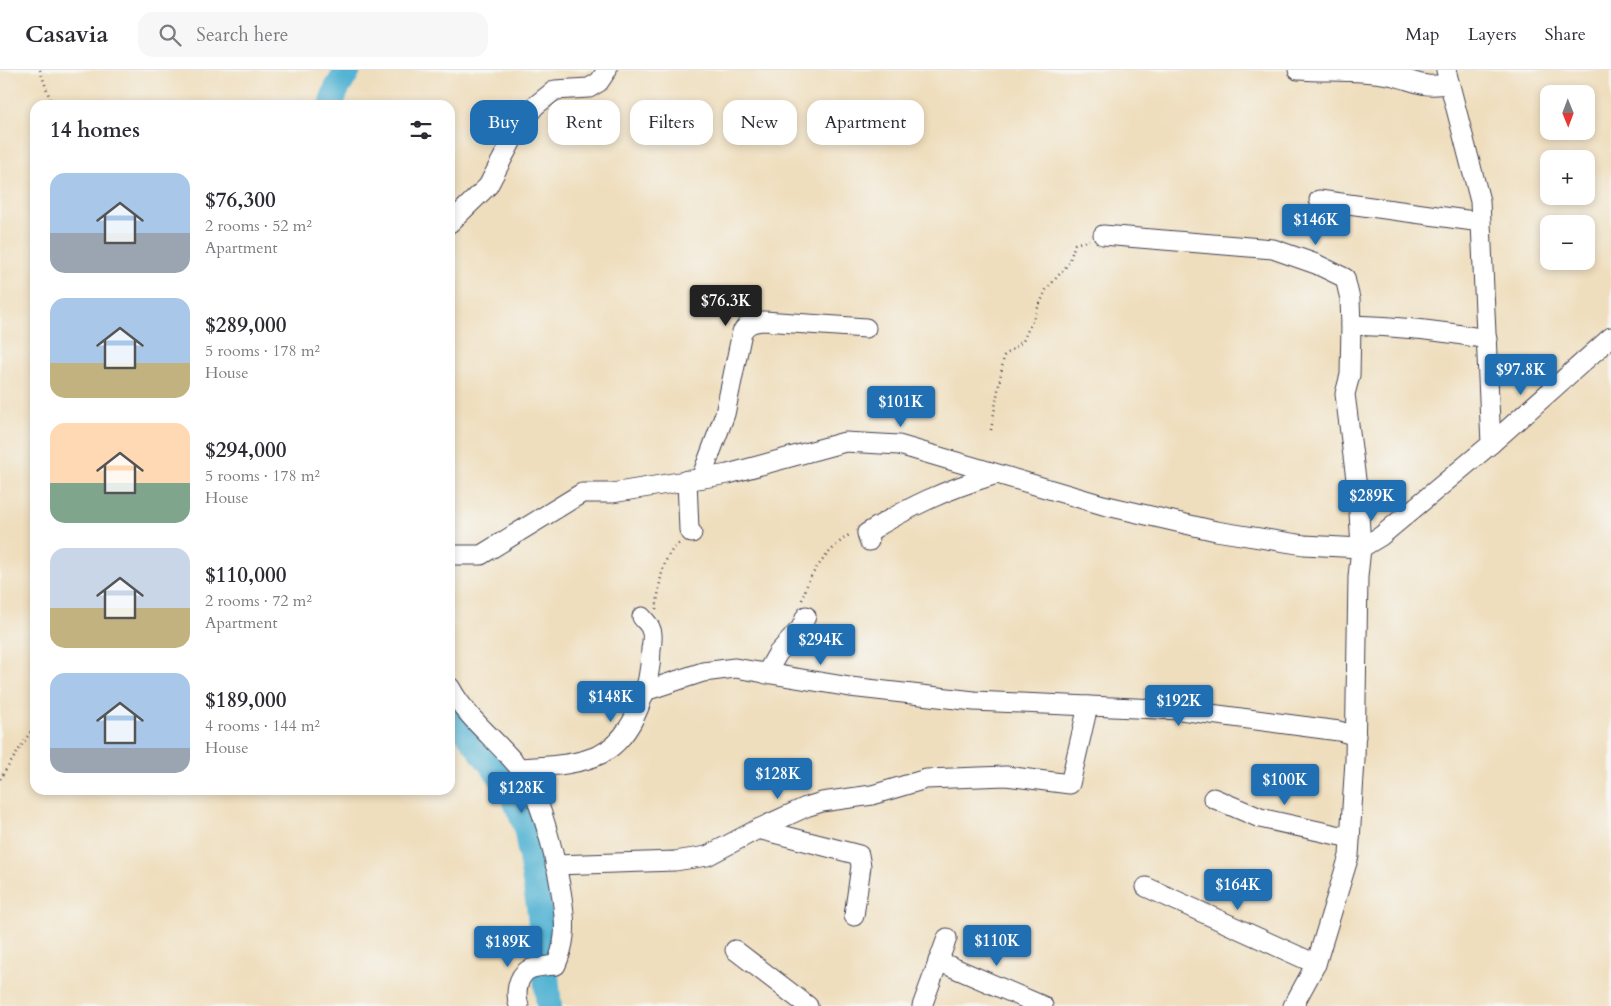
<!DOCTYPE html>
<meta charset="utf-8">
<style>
:root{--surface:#fff;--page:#f7f7f7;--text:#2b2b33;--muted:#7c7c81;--line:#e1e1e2;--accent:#1f6fb2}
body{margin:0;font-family:Cardo,serif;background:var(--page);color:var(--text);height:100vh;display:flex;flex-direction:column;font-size:19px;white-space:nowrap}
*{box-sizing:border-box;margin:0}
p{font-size:16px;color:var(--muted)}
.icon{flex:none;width:28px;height:28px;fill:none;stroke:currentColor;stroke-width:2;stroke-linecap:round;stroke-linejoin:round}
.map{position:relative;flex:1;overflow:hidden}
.drawer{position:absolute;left:30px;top:30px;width:425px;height:695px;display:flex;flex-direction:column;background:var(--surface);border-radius:15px;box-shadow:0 2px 8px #0003}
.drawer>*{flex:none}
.hud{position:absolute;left:470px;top:30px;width:475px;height:45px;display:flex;gap:10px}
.needle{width:32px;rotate:179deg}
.tools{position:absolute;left:1540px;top:15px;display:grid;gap:10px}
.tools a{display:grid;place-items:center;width:55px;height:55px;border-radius:10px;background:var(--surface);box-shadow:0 2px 8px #0003;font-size:25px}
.price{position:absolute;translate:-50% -42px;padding:0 11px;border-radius:5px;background:var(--accent);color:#fff;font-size:16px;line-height:32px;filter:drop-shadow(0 1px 2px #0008)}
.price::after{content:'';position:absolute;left:50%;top:30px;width:15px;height:11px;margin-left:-8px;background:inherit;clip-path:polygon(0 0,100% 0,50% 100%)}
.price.on{background:#222;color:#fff}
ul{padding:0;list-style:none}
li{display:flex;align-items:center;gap:15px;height:125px;padding:0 20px}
li span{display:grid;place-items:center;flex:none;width:140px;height:100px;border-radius:15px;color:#555}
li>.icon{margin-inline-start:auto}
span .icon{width:60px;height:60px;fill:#fffc;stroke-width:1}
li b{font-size:21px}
h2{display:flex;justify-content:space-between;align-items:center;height:60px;padding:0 20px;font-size:21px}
.pill{padding:0 18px;border-radius:15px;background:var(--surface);box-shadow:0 2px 8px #0003;font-size:18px;line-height:45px}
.pill.on{background:var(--accent);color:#fff}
header{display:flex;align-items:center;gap:30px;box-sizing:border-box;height:70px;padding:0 25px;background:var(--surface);border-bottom:1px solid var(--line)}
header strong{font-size:24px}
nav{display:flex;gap:28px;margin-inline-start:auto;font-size:18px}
.search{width:350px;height:45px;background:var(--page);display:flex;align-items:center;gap:12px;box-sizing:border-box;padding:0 18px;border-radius:15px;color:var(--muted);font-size:19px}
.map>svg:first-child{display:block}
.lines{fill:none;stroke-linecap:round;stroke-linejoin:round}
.river{stroke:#54b4d3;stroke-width:26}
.minor-casing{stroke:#413e4e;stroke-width:21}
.path{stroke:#413e4e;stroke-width:2.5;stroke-dasharray:1 4;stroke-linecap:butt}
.minor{stroke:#fff;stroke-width:19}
</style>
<header>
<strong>Casavia</strong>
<div class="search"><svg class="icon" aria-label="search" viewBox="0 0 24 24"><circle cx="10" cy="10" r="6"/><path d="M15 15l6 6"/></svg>Search here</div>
<nav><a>Map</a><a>Layers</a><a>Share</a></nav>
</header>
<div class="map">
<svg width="1611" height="936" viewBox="0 0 1611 936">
<rect width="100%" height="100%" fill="#f6f6f2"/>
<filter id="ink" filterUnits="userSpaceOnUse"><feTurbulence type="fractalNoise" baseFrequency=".02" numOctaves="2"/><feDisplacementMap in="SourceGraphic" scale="10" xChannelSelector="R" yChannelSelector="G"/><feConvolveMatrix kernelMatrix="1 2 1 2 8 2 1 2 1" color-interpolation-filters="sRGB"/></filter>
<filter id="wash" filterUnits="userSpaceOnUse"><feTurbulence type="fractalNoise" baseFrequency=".0096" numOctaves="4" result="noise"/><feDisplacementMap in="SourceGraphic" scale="20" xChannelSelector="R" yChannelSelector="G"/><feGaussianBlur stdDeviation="1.12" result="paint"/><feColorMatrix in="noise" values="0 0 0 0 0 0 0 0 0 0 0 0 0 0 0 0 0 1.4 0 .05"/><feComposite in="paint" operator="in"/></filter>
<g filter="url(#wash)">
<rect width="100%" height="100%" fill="#efdebd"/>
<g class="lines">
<!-- river -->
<g class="river">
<polyline points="331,35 336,20 348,0"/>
<polyline points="450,639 512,722 526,756 539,836 549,936"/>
</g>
</g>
</g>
<g filter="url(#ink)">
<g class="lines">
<defs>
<g id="minor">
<path d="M1298 0C1327 2 1359 0 1388 5 1413 9 1422 20 1449 13"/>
<polyline points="1319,130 1481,152"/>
<polyline points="450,153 488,116 519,57 535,36 555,20 589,18 599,12 607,0"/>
<path d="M1103 165 1273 179 1316 194 1345 208 1350 229 1351 255C1397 256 1442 261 1487 269"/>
<polyline points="1491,374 1611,267"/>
<path d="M701 408 725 344 742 262C748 253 752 252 764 251L866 258"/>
<polyline points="687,410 689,460 692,463"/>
<path d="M869 471 867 463C910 436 945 420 994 405"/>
<polyline points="450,485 481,485 582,423 612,423 728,404 845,372 899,375 1103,435 1216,461 1304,475 1361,478 1358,425 1345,324 1350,305 1351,255"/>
<polyline points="766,604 778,583 801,558 806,546"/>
<path d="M450 617C468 651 501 673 524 704 544 732 568 832 564 866 563 876 560 886 556 895 548 896 535 896 528 900 517 907 515 924 519 936"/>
<polyline points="645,621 703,602 735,598 850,617 974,631 1180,640 1339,661 1356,666"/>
<path d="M519 698C545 696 576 696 601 684 635 666 651 614 651 579 652 573 653 564 651 560 650 555 645 551 642 547"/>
<polyline points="1213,728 1260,748 1350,768"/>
<polyline points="758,759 859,785 861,796 854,846"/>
<polyline points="555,795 675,791 707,786 758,759 806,737 822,732 872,725 926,709 1006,706 1070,714 1088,636"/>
<polyline points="1146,817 1316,894"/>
<polyline points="735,880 808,936"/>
<polyline points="938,891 1043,936"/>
<polyline points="922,936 947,868"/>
<polyline points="1293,936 1316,894 1349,786 1355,690 1358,507 1361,478 1381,466 1491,374 1480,131 1446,0"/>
</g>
</defs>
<!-- minor casing -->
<use href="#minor" class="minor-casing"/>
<!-- path -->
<g class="path">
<polyline points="40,0 52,35"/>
<polyline points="991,360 1004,286 1023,271 1046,220 1069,193 1075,174 1089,170"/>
<path d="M802 530C804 525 805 520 807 515 812 500 837 471 851 464"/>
<path d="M656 539C660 517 660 486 680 473"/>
<polyline points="0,709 35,655"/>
</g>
<!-- minor -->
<use href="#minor" class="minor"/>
</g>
</g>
</svg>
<div class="tools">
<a><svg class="needle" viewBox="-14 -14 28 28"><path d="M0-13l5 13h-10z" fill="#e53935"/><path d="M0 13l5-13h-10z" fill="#7c7c81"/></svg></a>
<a>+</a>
<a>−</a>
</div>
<b class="price" style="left:1316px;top:176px">$146K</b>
<b class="price on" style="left:726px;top:257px">$76.3K</b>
<b class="price" style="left:1521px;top:326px">$97.8K</b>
<b class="price" style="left:901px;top:358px">$101K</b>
<b class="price" style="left:1372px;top:452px">$289K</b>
<b class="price" style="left:821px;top:596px">$294K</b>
<b class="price" style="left:611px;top:653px">$148K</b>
<b class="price" style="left:1179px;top:657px">$192K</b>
<b class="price" style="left:778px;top:730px">$128K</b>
<b class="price" style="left:1285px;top:736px">$100K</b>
<b class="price" style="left:522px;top:744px">$128K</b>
<b class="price" style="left:1238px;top:841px">$164K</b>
<b class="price" style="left:997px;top:897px">$110K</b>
<b class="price" style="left:508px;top:898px">$189K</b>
<div class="hud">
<a class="pill on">Buy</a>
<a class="pill">Rent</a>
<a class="pill">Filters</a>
<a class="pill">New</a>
<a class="pill">Apartment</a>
</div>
<section class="drawer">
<h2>14 homes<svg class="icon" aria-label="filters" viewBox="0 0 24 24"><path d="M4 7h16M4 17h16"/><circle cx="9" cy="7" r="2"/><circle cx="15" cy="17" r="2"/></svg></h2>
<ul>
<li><span style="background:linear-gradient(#a9c7e8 60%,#9aa5b1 0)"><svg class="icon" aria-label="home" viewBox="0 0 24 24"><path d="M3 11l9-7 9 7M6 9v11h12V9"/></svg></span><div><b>$76,300</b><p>2 rooms · 52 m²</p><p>Apartment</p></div></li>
<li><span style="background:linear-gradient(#a9c7e8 65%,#c2b280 0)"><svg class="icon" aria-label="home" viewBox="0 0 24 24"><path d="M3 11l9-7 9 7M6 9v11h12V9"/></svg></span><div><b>$289,000</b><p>5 rooms · 178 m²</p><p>House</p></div></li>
<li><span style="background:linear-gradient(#ffd9b3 60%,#7fa58c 0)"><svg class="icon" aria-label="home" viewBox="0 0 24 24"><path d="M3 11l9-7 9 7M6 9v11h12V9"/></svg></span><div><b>$294,000</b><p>5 rooms · 178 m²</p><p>House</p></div></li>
<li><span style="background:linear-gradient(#c9d6e8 60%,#c2b280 0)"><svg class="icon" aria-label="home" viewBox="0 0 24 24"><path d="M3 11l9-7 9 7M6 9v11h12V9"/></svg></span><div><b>$110,000</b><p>2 rooms · 72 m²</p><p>Apartment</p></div></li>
<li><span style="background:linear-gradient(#a9c7e8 75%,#9aa5b1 0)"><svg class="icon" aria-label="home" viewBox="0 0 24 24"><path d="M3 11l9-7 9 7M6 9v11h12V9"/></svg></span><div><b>$189,000</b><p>4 rooms · 144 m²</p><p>House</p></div></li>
</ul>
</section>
</div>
